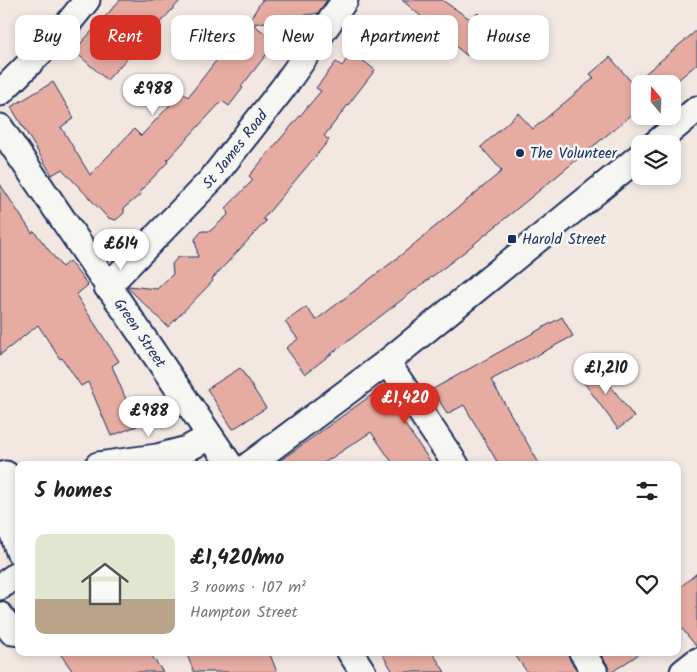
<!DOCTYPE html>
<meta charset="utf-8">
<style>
:root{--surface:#fff;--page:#f2f2f2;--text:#222;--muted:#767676;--accent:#d93025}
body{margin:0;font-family:Kalam,sans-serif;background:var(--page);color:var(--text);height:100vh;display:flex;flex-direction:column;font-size:19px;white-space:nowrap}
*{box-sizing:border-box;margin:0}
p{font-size:16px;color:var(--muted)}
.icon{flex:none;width:28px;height:28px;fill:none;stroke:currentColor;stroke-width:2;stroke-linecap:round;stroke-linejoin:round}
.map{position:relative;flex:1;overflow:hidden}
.side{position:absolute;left:15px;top:461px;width:666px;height:195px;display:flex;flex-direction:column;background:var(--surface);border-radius:10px;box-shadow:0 2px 8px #0003}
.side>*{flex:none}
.top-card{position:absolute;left:15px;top:15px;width:668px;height:45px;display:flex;gap:10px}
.needle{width:32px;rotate:341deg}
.buttons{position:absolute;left:631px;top:75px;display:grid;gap:10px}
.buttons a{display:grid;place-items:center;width:50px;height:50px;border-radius:10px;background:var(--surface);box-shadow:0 2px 8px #0003;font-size:25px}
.price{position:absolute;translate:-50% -42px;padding:0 11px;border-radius:18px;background:#fff;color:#222;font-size:16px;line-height:32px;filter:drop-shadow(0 1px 2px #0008)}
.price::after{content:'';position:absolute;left:50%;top:30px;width:15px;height:11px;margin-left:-8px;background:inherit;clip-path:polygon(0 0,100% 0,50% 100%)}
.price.selected{background:var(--accent);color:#fff}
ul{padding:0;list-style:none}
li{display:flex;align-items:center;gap:15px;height:125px;padding:0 20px}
li span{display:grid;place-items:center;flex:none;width:140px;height:100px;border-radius:10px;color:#555}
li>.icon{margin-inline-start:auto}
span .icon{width:60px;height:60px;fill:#fffc;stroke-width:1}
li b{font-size:21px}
h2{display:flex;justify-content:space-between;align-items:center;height:60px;padding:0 20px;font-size:21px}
.chip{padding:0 18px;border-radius:10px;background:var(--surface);box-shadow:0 2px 8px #0003;font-size:18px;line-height:45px}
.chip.selected{background:var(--accent);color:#fff}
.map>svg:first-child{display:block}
.building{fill:#e6aca2;stroke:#1b2f5e}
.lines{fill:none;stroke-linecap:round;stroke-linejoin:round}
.minor-casing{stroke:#1b2f5e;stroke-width:29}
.minor{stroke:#f6f6f2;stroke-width:25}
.poi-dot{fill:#1b2f5e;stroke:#f6f6f2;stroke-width:2}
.labels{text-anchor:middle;stroke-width:5;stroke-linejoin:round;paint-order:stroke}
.street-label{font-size:15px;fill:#1b2f5e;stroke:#f6f6f2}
.poi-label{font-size:15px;fill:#1b2f5e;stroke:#f6f6f2;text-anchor:start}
</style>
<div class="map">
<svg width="697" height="672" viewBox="0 0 697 672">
<rect width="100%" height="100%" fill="#f3e7e2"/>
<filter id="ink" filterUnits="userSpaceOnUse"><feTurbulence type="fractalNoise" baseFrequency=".02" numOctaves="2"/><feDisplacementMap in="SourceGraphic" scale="10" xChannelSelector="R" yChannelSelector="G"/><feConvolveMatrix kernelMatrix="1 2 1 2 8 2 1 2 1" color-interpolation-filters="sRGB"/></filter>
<g filter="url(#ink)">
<!-- building -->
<g class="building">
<polygon points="120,0 181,0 107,80 74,51"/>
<polygon points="262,0 327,0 318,13 253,24 276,42 241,87 243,88 229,106 222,101 167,160 168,162 140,191 141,194 124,208 124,213 116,220 108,218 62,169 52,175 11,107 53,82 74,118 61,127 90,175 134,129 141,136 182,92 188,97 236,35 228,29 240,14 249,21"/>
<polygon points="402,0 442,0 470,19 478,13 495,33 473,55 466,55"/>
<polygon points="697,30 697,64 672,85 640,84 640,108 463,253 305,374 286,348 298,339 285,322 306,307 316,320 395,260 502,171 481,147 518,113 533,129 594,78 590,74 610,57 633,84"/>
<polygon points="352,52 375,70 324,136 329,140 263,219 266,221 212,279 213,281 168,327 127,287 128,286 157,289 173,274 172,264 178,257 198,257 195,239 202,231 210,231 228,215 226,208 253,180 249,176 321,91 316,88 336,62 342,66"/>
<polygon points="0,184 32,233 34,231 62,267 69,261 88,285 76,295 119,361 112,366 137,426 111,436 88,382 81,386 62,358 60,359 38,325 0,355"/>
<polygon points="562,317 573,336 491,380 540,465 499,465 464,405 447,414 433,389"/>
<polygon points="592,361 634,417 618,429 580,377 580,370"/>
<polygon points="240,368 266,408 233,429 207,389"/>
<polygon points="380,389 433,465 394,465 371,432 321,465 274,465"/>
<polygon points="697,573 697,647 678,624 678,589"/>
<polygon points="59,652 149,652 163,672 73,672"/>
<polygon points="186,652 269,652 277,672 194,672"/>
<polygon points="381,652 432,652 445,672 393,672"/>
<polygon points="513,652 568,652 570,660 578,672 527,672"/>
<polygon points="599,652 642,652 612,672 609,672 607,664"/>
</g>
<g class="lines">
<defs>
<g id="minor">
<polyline points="0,93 62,31 87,0"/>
<path id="s1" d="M0 127 230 465"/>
<polyline points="655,144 697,109"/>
<path id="s2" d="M107 287 211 180 283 88 345 0"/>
<polyline points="387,362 456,465"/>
<polyline points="98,465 157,457 187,449 209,437"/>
<polyline points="249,465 387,362 640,156"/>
<polyline points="6,474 11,528 19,552"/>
<polyline points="0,587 19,573"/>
<polyline points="0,615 12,632 19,633"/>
<polyline points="350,652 363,672"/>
<polyline points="582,652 595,672"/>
<polyline points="683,672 697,661"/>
</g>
</defs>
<!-- minor casing -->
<use href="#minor" class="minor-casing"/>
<!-- minor -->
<use href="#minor" class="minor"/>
</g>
</g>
<!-- markers -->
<g class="poi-dot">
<circle cx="520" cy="153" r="5"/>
<rect x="507" y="234" width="10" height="10" rx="2.5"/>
</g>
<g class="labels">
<!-- street labels -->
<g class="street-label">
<text dy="5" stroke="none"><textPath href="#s2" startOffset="188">St James Road</textPath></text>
<text dy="5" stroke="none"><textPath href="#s1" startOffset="249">Green Street</textPath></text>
</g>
<!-- poi labels -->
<g class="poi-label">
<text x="530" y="158">The Volunteer</text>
<text x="522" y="244">Harold Street</text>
</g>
</g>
</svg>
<div class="buttons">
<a><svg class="needle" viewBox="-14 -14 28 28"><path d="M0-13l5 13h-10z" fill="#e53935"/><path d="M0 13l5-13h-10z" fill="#767676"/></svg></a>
<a><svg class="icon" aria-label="layers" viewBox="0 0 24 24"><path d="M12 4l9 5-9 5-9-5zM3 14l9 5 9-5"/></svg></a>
</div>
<b class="price" style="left:153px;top:116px">£988</b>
<b class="price" style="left:121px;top:271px">£614</b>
<b class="price" style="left:606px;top:395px">£1,210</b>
<b class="price selected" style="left:405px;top:425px">£1,420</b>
<b class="price" style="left:149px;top:438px">£988</b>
<div class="top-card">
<a class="chip">Buy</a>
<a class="chip selected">Rent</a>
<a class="chip">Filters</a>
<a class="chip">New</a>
<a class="chip">Apartment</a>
<a class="chip">House</a>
</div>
<section class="side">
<h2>5 homes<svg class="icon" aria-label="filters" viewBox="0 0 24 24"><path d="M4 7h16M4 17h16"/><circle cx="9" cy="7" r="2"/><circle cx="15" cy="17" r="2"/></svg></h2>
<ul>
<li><span style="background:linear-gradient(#dfe7d0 65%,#b9a48a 0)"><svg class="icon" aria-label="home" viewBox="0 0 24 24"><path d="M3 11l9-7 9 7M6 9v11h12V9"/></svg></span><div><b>£1,420/mo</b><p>3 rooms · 107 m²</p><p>Hampton Street</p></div><svg class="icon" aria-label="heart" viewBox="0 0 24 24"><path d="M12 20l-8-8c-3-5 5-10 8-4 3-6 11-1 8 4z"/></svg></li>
</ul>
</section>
</div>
